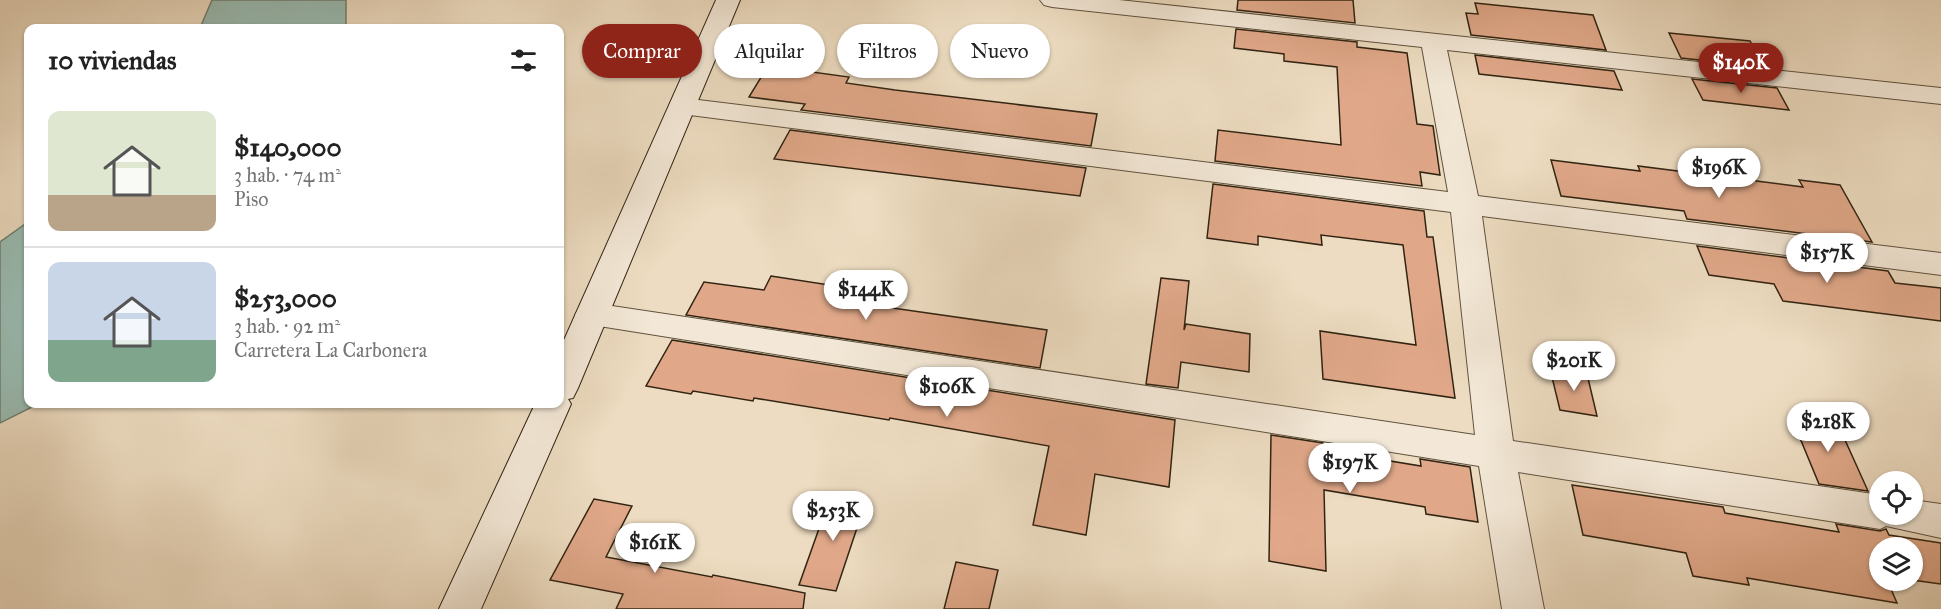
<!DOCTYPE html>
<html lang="es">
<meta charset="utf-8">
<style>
:root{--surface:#fff;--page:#f2f2f2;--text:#222;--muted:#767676;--line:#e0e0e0;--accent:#8f2418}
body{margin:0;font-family:"IM FELL Great Primer",serif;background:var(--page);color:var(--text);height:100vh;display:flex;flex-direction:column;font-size:22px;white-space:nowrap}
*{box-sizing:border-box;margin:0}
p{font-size:20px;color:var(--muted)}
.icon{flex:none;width:33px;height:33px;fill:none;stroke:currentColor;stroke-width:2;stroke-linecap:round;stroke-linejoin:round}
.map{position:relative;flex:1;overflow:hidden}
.side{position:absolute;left:24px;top:24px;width:540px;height:384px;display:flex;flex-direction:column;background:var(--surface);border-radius:12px;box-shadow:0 2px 4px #0004}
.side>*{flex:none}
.banner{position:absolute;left:582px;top:24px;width:570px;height:54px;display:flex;gap:12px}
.tools{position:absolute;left:1869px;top:471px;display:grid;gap:12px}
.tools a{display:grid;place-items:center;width:54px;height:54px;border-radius:50%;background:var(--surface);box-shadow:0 2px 4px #0004;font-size:30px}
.price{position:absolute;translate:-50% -51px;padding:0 14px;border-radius:21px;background:#fff;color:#222;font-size:20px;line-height:39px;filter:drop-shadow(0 2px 3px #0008)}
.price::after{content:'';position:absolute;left:50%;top:36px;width:18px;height:14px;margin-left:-9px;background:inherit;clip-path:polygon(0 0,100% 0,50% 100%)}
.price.current{background:var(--accent);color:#fff}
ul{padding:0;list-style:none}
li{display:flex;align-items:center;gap:18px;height:150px;padding:0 24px}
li+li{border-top:2px solid var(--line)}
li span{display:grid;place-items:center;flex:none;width:168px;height:120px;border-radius:12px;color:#555}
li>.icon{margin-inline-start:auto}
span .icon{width:72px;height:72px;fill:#fffc;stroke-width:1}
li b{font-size:26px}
h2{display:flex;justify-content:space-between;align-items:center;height:72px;padding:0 24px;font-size:26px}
.tag{padding:0 21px;border-radius:27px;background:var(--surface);box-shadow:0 2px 4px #0004;font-size:21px;line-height:54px}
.tag.current{background:var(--accent);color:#fff}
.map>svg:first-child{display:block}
.water{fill:#99bcb3;stroke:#6f7f73;stroke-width:1.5}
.building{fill:#e0a889;stroke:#312412;stroke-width:1.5}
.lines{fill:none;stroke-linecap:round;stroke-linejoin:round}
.street-casing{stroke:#60523e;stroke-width:2}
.secondary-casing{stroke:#312412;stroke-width:2}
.street{fill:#f3e8d7;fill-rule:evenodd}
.secondary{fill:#f3e8d7;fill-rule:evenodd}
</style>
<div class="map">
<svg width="1941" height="609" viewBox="0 0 1941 609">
<rect width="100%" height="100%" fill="#eddcc1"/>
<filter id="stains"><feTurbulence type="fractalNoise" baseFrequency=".00333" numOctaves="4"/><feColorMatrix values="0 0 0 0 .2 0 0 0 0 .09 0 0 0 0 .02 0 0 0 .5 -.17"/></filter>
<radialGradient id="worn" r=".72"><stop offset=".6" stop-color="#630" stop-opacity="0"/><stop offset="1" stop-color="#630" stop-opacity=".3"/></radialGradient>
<!-- water -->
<g class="water">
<polygon points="212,0 346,0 346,28 200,28"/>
<polygon points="28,222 28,404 38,404 0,423 0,242"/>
</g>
<!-- building -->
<g class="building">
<polygon points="1238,0 1353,0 1355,23 1237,10"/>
<polygon points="1475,3 1593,15 1606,50 1471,35 1466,13 1478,14"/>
<polygon points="1236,29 1357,42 1357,47 1407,53 1417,124 1433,126 1440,175 1420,172 1422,186 1215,161 1218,130 1341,145 1337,67 1284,61 1284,54 1234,48"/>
<polygon points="1669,33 1750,41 1764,67 1681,58"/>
<polygon points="1475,55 1614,71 1622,90 1479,74"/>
<polygon points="768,66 849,77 846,83 895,90 1097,114 1091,146 801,110 805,104 749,97"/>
<polygon points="1692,79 1777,88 1789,110 1703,100"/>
<polygon points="790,130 1086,168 1080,196 774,159"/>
<polygon points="1551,160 1640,171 1638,166 1803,187 1799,180 1840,185 1872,242 1687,219 1684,211 1561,196"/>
<polygon points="1213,184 1424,211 1427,237 1433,237 1455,398 1323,379 1320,331 1416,345 1403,245 1321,235 1322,245 1258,236 1258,245 1207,238"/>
<polygon points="1697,246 1888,271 1895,283 1941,288 1941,321 1783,301 1774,284 1709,275"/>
<polygon points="771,276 862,290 857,303 1047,330 1040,368 686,315 704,282 764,290"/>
<polygon points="1161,278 1189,281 1184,330 1186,324 1250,334 1249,372 1181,362 1178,388 1146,384"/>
<polygon points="672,340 1175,420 1169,487 1095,474 1086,535 1033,525 1049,446 890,418 889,420 754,398 753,401 693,391 691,394 646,386"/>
<polygon points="1550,369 1587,374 1597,416 1560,410"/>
<polygon points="1790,414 1836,420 1868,491 1819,484"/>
<polygon points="1271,435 1323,443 1323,450 1421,466 1420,459 1470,467 1478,522 1426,514 1425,507 1324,490 1326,571 1269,561"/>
<polygon points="1572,485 1723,507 1725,513 1839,532 1836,524 1880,531 1886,529 1889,535 1941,543 1941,584 1912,580 1912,548 1880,548 1880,580 1887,580 1897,603 1747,578 1749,585 1693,576 1686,553 1583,535"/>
<polygon points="832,492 867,498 836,591 799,585"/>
<polygon points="594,499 632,506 606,557 712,577 713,575 805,593 803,609 616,609 623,594 550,580"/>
<polygon points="956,562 998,570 989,609 944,609"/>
</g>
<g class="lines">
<defs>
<polygon id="street" points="1040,0 1119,0 1941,88 1941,104 1447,50 1478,196 1941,253 1941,275 1482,216 1513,441 1880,495 1880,514 1912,514 1912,500 1941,504 1941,538 1886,526 1880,529 1518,472 1544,609 1502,609 1479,466 580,323 575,315 580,307 592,303 1475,435 1451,212 682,114 672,112 669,106 672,100 682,98 1448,192 1422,47 1052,7 1044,5"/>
<polygon id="secondary" points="716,0 740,0 578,388 573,398 568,399 571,404 481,609 439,609 535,404 560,404 560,349"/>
</defs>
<!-- street casing -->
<use href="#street" class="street-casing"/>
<!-- secondary casing -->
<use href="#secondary" class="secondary-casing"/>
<!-- street -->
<use href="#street" class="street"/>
<!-- secondary -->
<use href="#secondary" class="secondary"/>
</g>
<rect width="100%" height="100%" filter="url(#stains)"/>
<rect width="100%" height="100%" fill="url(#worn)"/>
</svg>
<div class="tools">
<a><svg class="icon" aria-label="locate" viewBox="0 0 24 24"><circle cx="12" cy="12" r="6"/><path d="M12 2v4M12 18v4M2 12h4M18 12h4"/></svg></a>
<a><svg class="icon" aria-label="layers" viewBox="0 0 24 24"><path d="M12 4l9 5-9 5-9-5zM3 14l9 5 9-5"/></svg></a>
</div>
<b class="price current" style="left:1741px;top:94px">$140K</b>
<b class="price" style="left:1719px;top:199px">$196K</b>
<b class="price" style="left:1827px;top:284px">$157K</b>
<b class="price" style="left:866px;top:321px">$144K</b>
<b class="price" style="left:1574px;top:392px">$201K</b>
<b class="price" style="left:947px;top:418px">$106K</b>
<b class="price" style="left:1828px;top:453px">$218K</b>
<b class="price" style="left:1350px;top:494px">$197K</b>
<b class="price" style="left:833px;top:542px">$253K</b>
<b class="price" style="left:655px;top:574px">$161K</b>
<div class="banner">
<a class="tag current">Comprar</a>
<a class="tag">Alquilar</a>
<a class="tag">Filtros</a>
<a class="tag">Nuevo</a>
</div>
<section class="side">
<h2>10 viviendas<svg class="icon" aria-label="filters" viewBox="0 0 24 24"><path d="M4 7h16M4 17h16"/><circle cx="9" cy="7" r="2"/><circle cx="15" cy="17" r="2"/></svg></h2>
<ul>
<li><span style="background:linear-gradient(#dfe7d0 70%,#b9a48a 0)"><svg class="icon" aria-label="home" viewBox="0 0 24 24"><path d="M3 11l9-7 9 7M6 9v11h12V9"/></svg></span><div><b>$140,000</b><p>3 hab. · 74 m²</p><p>Piso</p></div></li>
<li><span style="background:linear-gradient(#c9d6e8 65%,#7fa58c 0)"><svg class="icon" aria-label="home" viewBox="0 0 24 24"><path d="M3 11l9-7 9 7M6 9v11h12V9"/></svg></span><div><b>$253,000</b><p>3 hab. · 92 m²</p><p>Carretera La Carbonera</p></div></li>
</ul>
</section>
</div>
